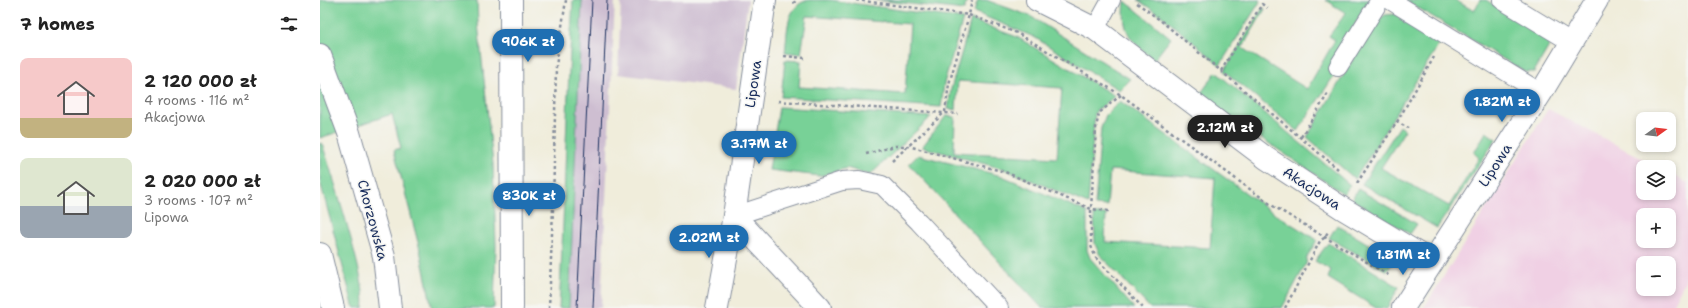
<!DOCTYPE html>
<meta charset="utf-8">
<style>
:root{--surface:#fff;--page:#f2f2f2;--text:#222;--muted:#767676;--accent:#1f6fb2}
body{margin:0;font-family:"Shantell Sans",sans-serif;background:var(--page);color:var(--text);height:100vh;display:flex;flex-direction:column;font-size:15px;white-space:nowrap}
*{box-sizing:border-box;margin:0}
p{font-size:13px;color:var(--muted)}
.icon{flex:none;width:22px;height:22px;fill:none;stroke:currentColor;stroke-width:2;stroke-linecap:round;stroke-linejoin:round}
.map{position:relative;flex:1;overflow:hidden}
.panel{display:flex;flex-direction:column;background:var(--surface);width:320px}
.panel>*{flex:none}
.needle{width:26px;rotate:75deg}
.tools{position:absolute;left:1316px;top:112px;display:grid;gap:8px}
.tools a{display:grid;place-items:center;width:40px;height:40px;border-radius:8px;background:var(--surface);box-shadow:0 2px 6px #0003;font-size:20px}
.price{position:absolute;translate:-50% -34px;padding:0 9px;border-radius:14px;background:var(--accent);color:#fff;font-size:13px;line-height:26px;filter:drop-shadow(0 1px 2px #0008)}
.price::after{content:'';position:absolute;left:50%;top:24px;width:12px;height:9px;margin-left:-6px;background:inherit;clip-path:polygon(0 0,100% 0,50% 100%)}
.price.active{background:#222;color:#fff}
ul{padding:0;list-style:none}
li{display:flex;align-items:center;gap:12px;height:100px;padding:0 20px}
li span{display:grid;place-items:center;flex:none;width:112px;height:80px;border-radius:8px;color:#555}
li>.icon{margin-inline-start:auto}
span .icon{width:48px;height:48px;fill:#fffc;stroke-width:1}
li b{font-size:17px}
h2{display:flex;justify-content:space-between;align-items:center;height:48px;padding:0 20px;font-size:17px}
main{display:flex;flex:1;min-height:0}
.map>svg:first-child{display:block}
.built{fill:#f0d0e4;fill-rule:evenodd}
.industrial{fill:#cebed1}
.green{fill:#78d197;stroke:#4a807a}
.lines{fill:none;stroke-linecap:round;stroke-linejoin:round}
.lane-casing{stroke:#868e9c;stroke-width:20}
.street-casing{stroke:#868e9c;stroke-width:24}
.secondary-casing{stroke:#868e9c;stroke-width:24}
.primary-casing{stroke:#868e9c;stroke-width:24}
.path{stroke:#868e9c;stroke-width:2.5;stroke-dasharray:3 3;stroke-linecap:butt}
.lane{stroke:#fff;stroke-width:18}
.street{stroke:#fff;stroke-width:22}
.secondary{stroke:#fff;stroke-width:22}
.primary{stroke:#fff;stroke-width:22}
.tram{stroke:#1b2f5e;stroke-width:1}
.labels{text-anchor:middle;stroke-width:3;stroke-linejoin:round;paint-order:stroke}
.street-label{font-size:14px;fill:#1b2f5e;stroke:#f6f6f2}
</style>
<main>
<section class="panel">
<h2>7 homes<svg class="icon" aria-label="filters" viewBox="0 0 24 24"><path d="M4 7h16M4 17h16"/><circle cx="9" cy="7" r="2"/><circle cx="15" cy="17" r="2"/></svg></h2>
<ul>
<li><span style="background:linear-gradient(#f6c9c9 75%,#c2b280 0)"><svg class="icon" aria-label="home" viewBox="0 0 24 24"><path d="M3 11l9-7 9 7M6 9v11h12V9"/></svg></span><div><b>2 120 000 zł</b><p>4 rooms · 116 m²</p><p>Akacjowa</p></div></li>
<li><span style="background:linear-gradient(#dfe7d0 60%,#9aa5b1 0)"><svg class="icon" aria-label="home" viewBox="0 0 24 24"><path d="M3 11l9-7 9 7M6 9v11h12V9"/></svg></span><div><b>2 020 000 zł</b><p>3 rooms · 107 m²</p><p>Lipowa</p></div></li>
</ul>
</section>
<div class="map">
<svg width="1368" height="308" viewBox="0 0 1368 308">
<rect width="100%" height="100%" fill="#f6f6f2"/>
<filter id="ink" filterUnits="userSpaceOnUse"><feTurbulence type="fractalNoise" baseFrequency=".025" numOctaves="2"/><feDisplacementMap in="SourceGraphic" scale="8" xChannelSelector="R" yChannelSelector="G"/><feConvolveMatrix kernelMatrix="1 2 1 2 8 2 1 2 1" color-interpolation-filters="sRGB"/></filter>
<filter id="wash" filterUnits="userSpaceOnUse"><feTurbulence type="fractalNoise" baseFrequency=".012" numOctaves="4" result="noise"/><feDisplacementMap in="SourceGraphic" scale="16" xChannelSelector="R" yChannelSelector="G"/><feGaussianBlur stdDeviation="0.9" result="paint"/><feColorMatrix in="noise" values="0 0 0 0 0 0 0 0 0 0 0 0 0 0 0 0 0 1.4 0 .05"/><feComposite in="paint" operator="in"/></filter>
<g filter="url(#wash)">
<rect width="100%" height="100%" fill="#f0eddb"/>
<!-- built -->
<path class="built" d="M1228 109 1338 167H1323V193H1349V173L1368 183V275L1351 308H1104ZM1323 215H1349V241H1323ZM1323 263H1349V289H1323Z"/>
<!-- industrial -->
<g class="industrial">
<polygon points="262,0 295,0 281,308 249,308"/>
<polygon points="301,0 428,0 416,89 298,74"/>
</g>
<!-- green -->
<g class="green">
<polygon points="0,0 157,0 158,23 173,164 176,245 174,308 112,308 100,250 74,150 81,148 72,114 0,138"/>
<path d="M253 0H262L249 308H239C245 205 246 103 253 0Z"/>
<path d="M489 0H510L643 19 624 83 621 107 461 97 465 60 481 61 479 87 585 94 590 24 487 16 481 54 465 52C468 32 465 5 489 0Z"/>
<polygon points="556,0 647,0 644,10"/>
<polygon points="658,0 666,0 710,16 810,79 799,90 714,37 654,12"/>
<polygon points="818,0 941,0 900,65 843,17"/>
<polygon points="1005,0 1049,0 1009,70 1015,74 978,131 904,71 943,8 945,9 922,48 987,89 1015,40 1009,36 1026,13"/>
<polygon points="1085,0 1135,0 1154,11 1160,0 1166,0 1232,41 1214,72 1205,72"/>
<path d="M805 1 851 38 834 60C811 41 801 33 805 1Z"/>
<polygon points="1075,14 1121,41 1035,179 987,137 1055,22 1065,15"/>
<polygon points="651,20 697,37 795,96 775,112 768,204 684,169 602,147 626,116 635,117 634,152 737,158 742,88 638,81 636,110 628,109 631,89"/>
<polygon points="896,72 1030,185 1024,194 879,96"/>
<polygon points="800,101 952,212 997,240 987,257 986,264 962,308 830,308 780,255 775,244 774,214 786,214 785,242 890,248 895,178 790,170 787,206 775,205 781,128 786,115"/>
<polygon points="459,107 611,117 550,175 527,168 500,176 449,170"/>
<polygon points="1080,126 1085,130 1061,168 1129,206 1159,158 1154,153 1166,132 1176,139 1117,228 1042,184"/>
<path d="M2 143C10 168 50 291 43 308H35L33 305 0 181V144Z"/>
<polygon points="598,155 682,176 767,212 767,250 770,258 814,308 722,308 589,164"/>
<polygon points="1038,189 1097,224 1090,234 1032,199"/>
<polygon points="1017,225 1075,260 1067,271 1009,238"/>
<polygon points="1008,243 1079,287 1067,308 1056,308 1008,278 1011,270 995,261"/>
</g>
</g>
<g filter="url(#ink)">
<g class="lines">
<defs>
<g id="lane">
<polyline points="1070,0 1221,93"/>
<polyline points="1182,0 1251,42"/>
<polyline points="775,29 791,0"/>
<polyline points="1018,67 1060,0"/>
<polyline points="414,216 522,181 539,180 562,185 599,222 679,308"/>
</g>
<g id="street">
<polyline points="445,0 414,216 500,308"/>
<polyline points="717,0 775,29 946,158 1022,208 1112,262"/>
<polyline points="397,308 414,216"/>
<polyline points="1083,308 1221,93 1277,0"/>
</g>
<polyline id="secondary" points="191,0 192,308"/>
<g id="primary">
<polyline points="0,55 29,133 64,256 70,308"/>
<polyline points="0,254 13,308"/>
</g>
</defs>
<!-- lane casing -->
<use href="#lane" class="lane-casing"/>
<!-- street casing -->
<use href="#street" class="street-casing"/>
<!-- secondary casing -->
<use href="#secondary" class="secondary-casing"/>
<!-- primary casing -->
<use href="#primary" class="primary-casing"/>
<!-- path -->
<g class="path">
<polyline points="536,0 649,15 697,33 801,95 953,206 1070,276"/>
<polyline points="473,3 478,0"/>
<polyline points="817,3 840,20 1018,169"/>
<polyline points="464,56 485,58"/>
<polyline points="901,71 942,4 947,8"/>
<polyline points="801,95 779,113 776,128 771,209 771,246 776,258 823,308"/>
<polyline points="458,101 638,114"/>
<polyline points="1077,122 1114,57"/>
<polyline points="981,137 1009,92"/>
<polyline points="546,154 575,146 588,146 685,172 771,209 789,211"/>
<polyline points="572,161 625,112 629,84 649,15 652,0"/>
<polyline points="1037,183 1077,122 1088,128"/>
<polyline points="229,308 233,209 236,66 246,0"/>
<polyline points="965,308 1000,241 1004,238 1008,232"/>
</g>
<!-- lane -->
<use href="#lane" class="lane"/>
<!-- street -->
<use href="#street" class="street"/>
<!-- secondary -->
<use href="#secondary" class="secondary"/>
<!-- primary -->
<use href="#primary" class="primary"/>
<!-- tram -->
<g class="tram">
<polyline points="257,308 272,0"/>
<polyline points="273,308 287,0"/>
</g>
</g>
</g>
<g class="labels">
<!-- street labels -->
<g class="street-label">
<text transform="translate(433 84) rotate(-82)" y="5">Lipowa</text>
<text transform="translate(1175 165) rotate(-57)" y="5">Lipowa</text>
<text transform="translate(992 188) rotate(33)" y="5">Akacjowa</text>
<text transform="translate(53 220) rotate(75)" y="5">Chorzowska</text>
</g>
</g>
</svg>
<div class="tools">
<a><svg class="needle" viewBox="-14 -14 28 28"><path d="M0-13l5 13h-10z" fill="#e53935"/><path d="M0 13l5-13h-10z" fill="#767676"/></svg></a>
<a><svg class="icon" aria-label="layers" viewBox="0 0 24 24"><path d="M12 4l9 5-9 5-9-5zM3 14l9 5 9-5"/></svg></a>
<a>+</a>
<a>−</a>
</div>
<b class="price" style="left:208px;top:63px">906K zł</b>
<b class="price" style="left:1182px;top:123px">1.82M zł</b>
<b class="price active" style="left:905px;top:149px">2.12M zł</b>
<b class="price" style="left:439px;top:165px">3.17M zł</b>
<b class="price" style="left:209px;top:217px">830K zł</b>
<b class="price" style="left:389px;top:259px">2.02M zł</b>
<b class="price" style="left:1083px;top:276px">1.81M zł</b>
</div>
</main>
